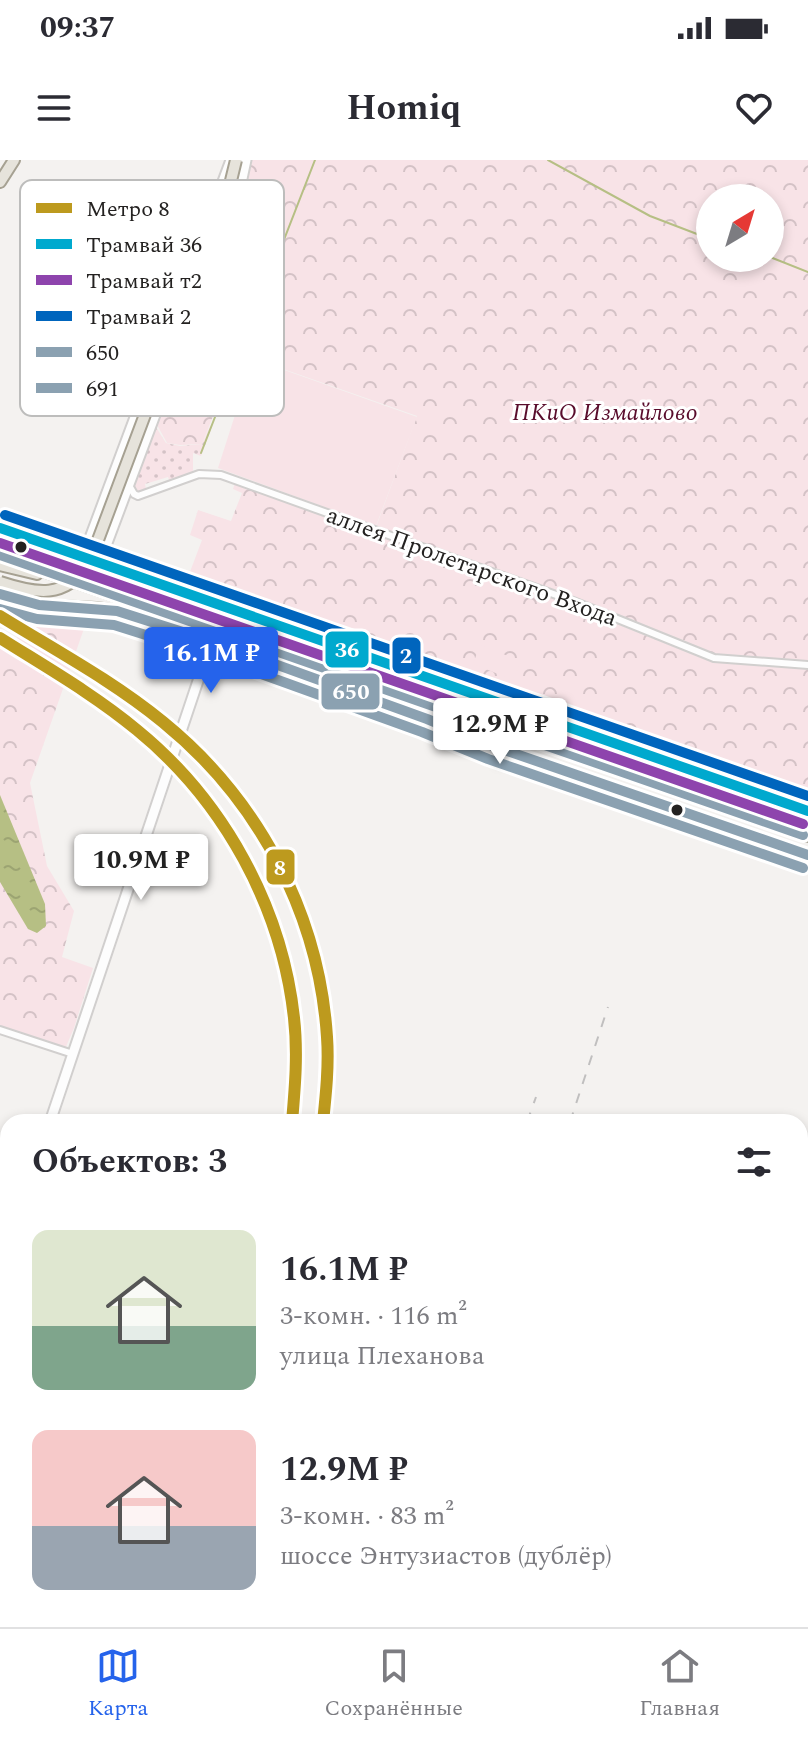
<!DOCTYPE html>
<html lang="ru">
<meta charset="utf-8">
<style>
:root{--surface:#fff;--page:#f2f2f3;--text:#2b2b33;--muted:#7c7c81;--line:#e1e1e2;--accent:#2563eb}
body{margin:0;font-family:Spectral,serif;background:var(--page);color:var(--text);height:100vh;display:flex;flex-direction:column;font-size:30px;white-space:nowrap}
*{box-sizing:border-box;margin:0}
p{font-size:26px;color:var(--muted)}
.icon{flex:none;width:44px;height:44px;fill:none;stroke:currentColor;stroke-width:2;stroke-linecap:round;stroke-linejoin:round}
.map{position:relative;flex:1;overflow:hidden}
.panel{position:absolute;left:0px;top:954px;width:808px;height:514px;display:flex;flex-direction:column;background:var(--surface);border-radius:24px 24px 0 0;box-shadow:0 4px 12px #0003}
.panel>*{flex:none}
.needle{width:52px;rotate:38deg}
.controls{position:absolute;left:696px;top:24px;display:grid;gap:16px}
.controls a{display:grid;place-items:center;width:88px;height:88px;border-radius:50%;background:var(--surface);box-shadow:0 4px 12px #0003;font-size:40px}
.price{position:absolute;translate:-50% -68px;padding:0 18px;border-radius:8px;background:#fff;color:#222;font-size:26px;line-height:52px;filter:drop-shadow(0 2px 4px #0008)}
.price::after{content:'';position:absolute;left:50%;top:48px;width:24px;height:18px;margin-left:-12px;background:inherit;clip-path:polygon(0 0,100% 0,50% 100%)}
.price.active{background:var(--accent);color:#fff}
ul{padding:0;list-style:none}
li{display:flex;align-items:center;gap:24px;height:200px;padding:0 32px}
li span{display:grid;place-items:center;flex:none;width:224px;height:160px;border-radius:16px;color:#555}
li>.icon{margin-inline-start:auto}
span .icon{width:96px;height:96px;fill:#fffc;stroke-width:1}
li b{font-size:34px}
h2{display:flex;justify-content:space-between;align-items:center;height:96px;padding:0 32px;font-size:34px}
.status{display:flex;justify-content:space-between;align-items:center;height:56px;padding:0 40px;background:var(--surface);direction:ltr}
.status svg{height:22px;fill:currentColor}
header{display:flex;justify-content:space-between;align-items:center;height:104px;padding:0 32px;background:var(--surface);font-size:36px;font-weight:700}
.tabs{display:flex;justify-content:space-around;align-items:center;height:112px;border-top:2px solid var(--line);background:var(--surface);font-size:22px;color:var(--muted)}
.tabs a{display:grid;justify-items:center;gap:4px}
.tabs .active{color:var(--accent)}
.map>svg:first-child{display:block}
.grass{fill:url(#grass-dots)}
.forest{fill:url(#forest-crowns);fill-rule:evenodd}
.garden{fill:#f8e3e7}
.water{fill:url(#water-ripples)}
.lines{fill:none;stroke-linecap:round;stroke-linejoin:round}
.stream{stroke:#b6bf84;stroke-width:2}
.street-casing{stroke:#d1cfce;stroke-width:10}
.secondary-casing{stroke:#d1cfce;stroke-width:13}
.primary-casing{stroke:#a6a192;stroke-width:14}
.street{stroke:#fdfdfd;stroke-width:6}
.secondary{stroke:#fdfdfd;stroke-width:9}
.primary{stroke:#e6e3db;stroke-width:10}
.rail{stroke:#c0bfbf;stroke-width:2;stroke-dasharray:10 10;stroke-linecap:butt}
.primary-bridge-casing{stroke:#a6a192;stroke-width:14;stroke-linecap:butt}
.primary-bridge{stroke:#e6e3db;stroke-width:10}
.bus-1-casing{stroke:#fff;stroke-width:16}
.bus-2-casing{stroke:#fff;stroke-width:16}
.bus-1{stroke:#8ba1b1;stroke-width:10}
.bus-2{stroke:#8ba1b1;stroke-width:10}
.tram-1-casing{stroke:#fff;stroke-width:16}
.tram-2-casing{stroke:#fff;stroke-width:16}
.tram-3-casing{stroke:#fff;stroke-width:16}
.tram-1{stroke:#00a9ce;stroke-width:10}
.tram-2{stroke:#8e44ad;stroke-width:10}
.tram-3{stroke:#0065bd;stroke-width:10}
.metro-1-casing{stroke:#fff;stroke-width:18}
.metro-1{stroke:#bd9a1e;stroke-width:12}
.bus-dot{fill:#242221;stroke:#fff;stroke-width:3}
.labels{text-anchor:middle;stroke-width:6;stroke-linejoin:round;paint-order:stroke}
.park-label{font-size:24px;font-style:italic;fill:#590c2c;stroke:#fff}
.street-label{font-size:24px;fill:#242221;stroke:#fff}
.key{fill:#fff;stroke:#bdbdbc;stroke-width:2}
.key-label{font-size:22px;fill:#242221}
.line-badge{stroke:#fff;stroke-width:3}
.badge-label{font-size:22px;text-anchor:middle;font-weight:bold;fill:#fff}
</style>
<div class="status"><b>09:37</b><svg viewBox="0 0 49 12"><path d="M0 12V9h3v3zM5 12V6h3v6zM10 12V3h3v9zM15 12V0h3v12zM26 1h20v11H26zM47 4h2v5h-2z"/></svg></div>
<header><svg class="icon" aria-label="menu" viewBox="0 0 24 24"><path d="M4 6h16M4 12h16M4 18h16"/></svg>Homiq<svg class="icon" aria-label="heart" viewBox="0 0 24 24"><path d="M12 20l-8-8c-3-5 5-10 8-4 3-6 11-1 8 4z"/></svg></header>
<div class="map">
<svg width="808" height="1467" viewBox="0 0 808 1467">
<defs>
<pattern id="grass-dots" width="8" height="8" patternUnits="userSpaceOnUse" patternTransform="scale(2)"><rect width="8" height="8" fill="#f8e3e7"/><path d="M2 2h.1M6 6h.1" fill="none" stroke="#d4c2c6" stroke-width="1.8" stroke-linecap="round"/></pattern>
<pattern id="forest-crowns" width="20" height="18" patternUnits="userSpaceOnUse" patternTransform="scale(2)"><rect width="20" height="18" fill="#f8e3e7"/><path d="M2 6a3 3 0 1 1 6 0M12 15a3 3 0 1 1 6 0" fill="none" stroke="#d4c2c6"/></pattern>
<pattern id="water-ripples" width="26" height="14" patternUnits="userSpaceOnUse" patternTransform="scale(2)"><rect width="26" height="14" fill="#b6bf84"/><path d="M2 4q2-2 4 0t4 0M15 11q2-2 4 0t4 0" fill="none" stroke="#9ca472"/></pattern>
</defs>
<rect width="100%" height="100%" fill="#f4f2f0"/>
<!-- grass -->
<polygon class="grass" points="154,264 166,283 180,286 202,284 210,266 212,267 201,296 193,293 193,314 170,322 168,317 145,324 146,329 137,332 132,325"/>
<!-- forest -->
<g class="forest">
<path d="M248 0H808V502L714 496 496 410 376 367 417 256 238 193 202 284 180 285 167 283 156 263 190 177ZM710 38H770V98H710Z"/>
<polygon points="235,323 502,418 712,502 808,508 808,642 290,461 291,456 247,441 245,443 230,438 229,440 185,425 202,380 190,375 198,350 231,361 242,333 233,329"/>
<polygon points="25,452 46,457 87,460 30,623 47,706 74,751 62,797 93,808 74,868 65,889 0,866 0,485 16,481"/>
</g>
<!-- garden -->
<g class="garden">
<polygon points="253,199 417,257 376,366 218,308"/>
<polygon points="480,485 521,501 513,520 473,504"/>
</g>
<!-- water -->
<polygon class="water" points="0,635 45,744 46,766 37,773 28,769 0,722"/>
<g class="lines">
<!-- stream -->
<g class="stream">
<polyline points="548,0 650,56 710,79"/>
<polyline points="770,97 808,112"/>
<polyline points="201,293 315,0"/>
</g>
<defs>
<g id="street">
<polyline points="130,327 134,334 138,336 199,314 221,315 573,441 714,498 808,505"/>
<polyline points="0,870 73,894"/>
<polyline points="310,1467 313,1460"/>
<polyline points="565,1467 568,1460"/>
</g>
<g id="secondary">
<polyline points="66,403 78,399 84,394 231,0"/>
<polyline points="112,419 102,407 101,399 240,28 246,0"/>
<polyline points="352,532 427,559 493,586 808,695"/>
<path d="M50 962 207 494C212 477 221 467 206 453"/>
<polyline points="0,1118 8,1093"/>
</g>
<g id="primary">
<polyline points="0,22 14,0"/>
<polyline points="0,380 808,662"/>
<polyline points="0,396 808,676"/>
<polyline points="0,405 37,414"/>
<polyline points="0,434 39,445 96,448 117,451 211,481 335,527 383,534"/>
</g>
</defs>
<!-- street casing -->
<use href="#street" class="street-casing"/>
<!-- secondary casing -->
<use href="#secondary" class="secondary-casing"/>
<!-- primary casing -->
<use href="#primary" class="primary-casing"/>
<!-- street -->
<use href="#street" class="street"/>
<!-- secondary -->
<use href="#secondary" class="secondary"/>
<!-- primary -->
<use href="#primary" class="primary"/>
<!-- rail -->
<g class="rail">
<polyline points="527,962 536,937"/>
<polyline points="570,962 608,847"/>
<polyline points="0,1093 8,1096"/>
</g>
<defs>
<path id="primary-bridge" d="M0 422C36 434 65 439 89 404L228 33 236 0"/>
</defs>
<!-- primary-bridge casing -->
<use href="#primary-bridge" class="primary-bridge-casing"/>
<!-- primary-bridge -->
<use href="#primary-bridge" class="primary-bridge"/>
<defs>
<g id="bus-1">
<polyline points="0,380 808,662"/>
<polyline points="0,434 39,445 117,451 211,481 427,559 493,586 808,695"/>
</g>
<g id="bus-2">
<polyline points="0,395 803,675"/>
<polyline points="0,449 37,459 114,465 206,494 422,572 488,599 803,708"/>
</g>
</defs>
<!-- bus-1 casing -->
<use href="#bus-1" class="bus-1-casing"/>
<!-- bus-2 casing -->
<use href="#bus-2" class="bus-2-casing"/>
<!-- bus-1 -->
<use href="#bus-1" class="bus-1"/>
<!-- bus-2 -->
<use href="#bus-2" class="bus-2"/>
<defs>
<polyline id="tram-1" points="0,368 808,651"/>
<polyline id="tram-2" points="0,383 803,664"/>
<polyline id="tram-3" points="5,355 808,636"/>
</defs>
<!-- tram-1 casing -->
<use href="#tram-1" class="tram-1-casing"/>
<!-- tram-2 casing -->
<use href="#tram-2" class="tram-2-casing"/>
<!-- tram-3 casing -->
<use href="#tram-3" class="tram-3-casing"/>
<!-- tram-1 -->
<use href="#tram-1" class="tram-1"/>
<!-- tram-2 -->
<use href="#tram-2" class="tram-2"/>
<!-- tram-3 -->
<use href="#tram-3" class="tram-3"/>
<defs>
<g id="metro-1">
<path d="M0 456C55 490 113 521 163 562 259 640 319 754 327 877 329 905 326 934 323 962"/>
<path d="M0 478C46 507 95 535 137 570 224 641 282 747 294 858 298 893 295 927 292 962"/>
</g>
</defs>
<!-- metro-1 casing -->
<use href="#metro-1" class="metro-1-casing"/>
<!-- metro-1 -->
<use href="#metro-1" class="metro-1"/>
</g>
<!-- markers -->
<g class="bus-dot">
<circle cx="21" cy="387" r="7"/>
<circle cx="677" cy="650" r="7"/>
</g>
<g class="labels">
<!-- park labels -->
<g class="park-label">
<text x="605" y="260">ПКиО Измайлово</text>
</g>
<!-- street labels -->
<g class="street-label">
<text transform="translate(472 406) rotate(20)" y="8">аллея Пролетарского Входа</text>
</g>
</g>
<!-- legend -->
<rect x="20" y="20" width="264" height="236" rx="12" class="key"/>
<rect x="36" y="43" width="36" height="10" fill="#bd9a1e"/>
<rect x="36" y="79" width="36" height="10" fill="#00a9ce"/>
<rect x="36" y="115" width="36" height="10" fill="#8e44ad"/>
<rect x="36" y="151" width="36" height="10" fill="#0065bd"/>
<rect x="36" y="187" width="36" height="10" fill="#8ba1b1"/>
<rect x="36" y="223" width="36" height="10" fill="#8ba1b1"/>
<g class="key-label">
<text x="86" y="56">Метро 8</text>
<text x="86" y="92">Трамвай 36</text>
<text x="86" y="128">Трамвай т2</text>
<text x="86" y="164">Трамвай 2</text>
<text x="86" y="200">650</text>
<text x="86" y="236">691</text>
</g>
<g class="line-badge">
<rect x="324" y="470" width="46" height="39" rx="8" fill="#00a9ce"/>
<rect x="391" y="476" width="31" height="39" rx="8" fill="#0065bd"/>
<rect x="320" y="512" width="61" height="39" rx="8" fill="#8ba1b1"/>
<rect x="265" y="688" width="31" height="38" rx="8" fill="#bd9a1e"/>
</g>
<g class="badge-label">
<text x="347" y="497">36</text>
<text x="406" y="503">2</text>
<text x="351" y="539">650</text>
<text x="280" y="715">8</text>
</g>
</svg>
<div class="controls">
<a><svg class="needle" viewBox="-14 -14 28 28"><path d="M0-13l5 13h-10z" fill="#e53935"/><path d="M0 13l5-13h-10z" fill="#7c7c81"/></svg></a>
</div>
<b class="price active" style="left:211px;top:535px">16.1M ₽</b>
<b class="price" style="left:500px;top:606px">12.9M ₽</b>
<b class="price" style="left:141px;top:742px">10.9M ₽</b>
<section class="panel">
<h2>Объектов: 3<svg class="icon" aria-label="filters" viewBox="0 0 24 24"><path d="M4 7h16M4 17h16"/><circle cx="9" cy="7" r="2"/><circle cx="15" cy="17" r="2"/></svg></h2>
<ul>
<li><span style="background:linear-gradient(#dfe7d0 60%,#7fa58c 0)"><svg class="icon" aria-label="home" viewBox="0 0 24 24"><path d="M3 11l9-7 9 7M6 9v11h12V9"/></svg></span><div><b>16.1M ₽</b><p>3-комн. · 116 m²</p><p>улица Плеханова</p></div></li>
<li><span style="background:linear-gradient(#f6c9c9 60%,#9aa5b1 0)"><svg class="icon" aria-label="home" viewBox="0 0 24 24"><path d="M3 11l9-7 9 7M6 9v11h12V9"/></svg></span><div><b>12.9M ₽</b><p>3-комн. · 83 m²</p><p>шоссе Энтузиастов (дублёр)</p></div></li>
</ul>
</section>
</div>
<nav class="tabs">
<a class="active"><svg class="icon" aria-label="map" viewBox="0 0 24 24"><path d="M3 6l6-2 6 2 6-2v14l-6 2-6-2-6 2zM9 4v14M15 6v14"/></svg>Карта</a>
<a><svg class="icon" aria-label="saved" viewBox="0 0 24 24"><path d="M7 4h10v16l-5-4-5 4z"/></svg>Сохранённые</a>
<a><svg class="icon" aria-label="home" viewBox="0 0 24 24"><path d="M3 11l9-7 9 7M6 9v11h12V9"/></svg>Главная</a>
</nav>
